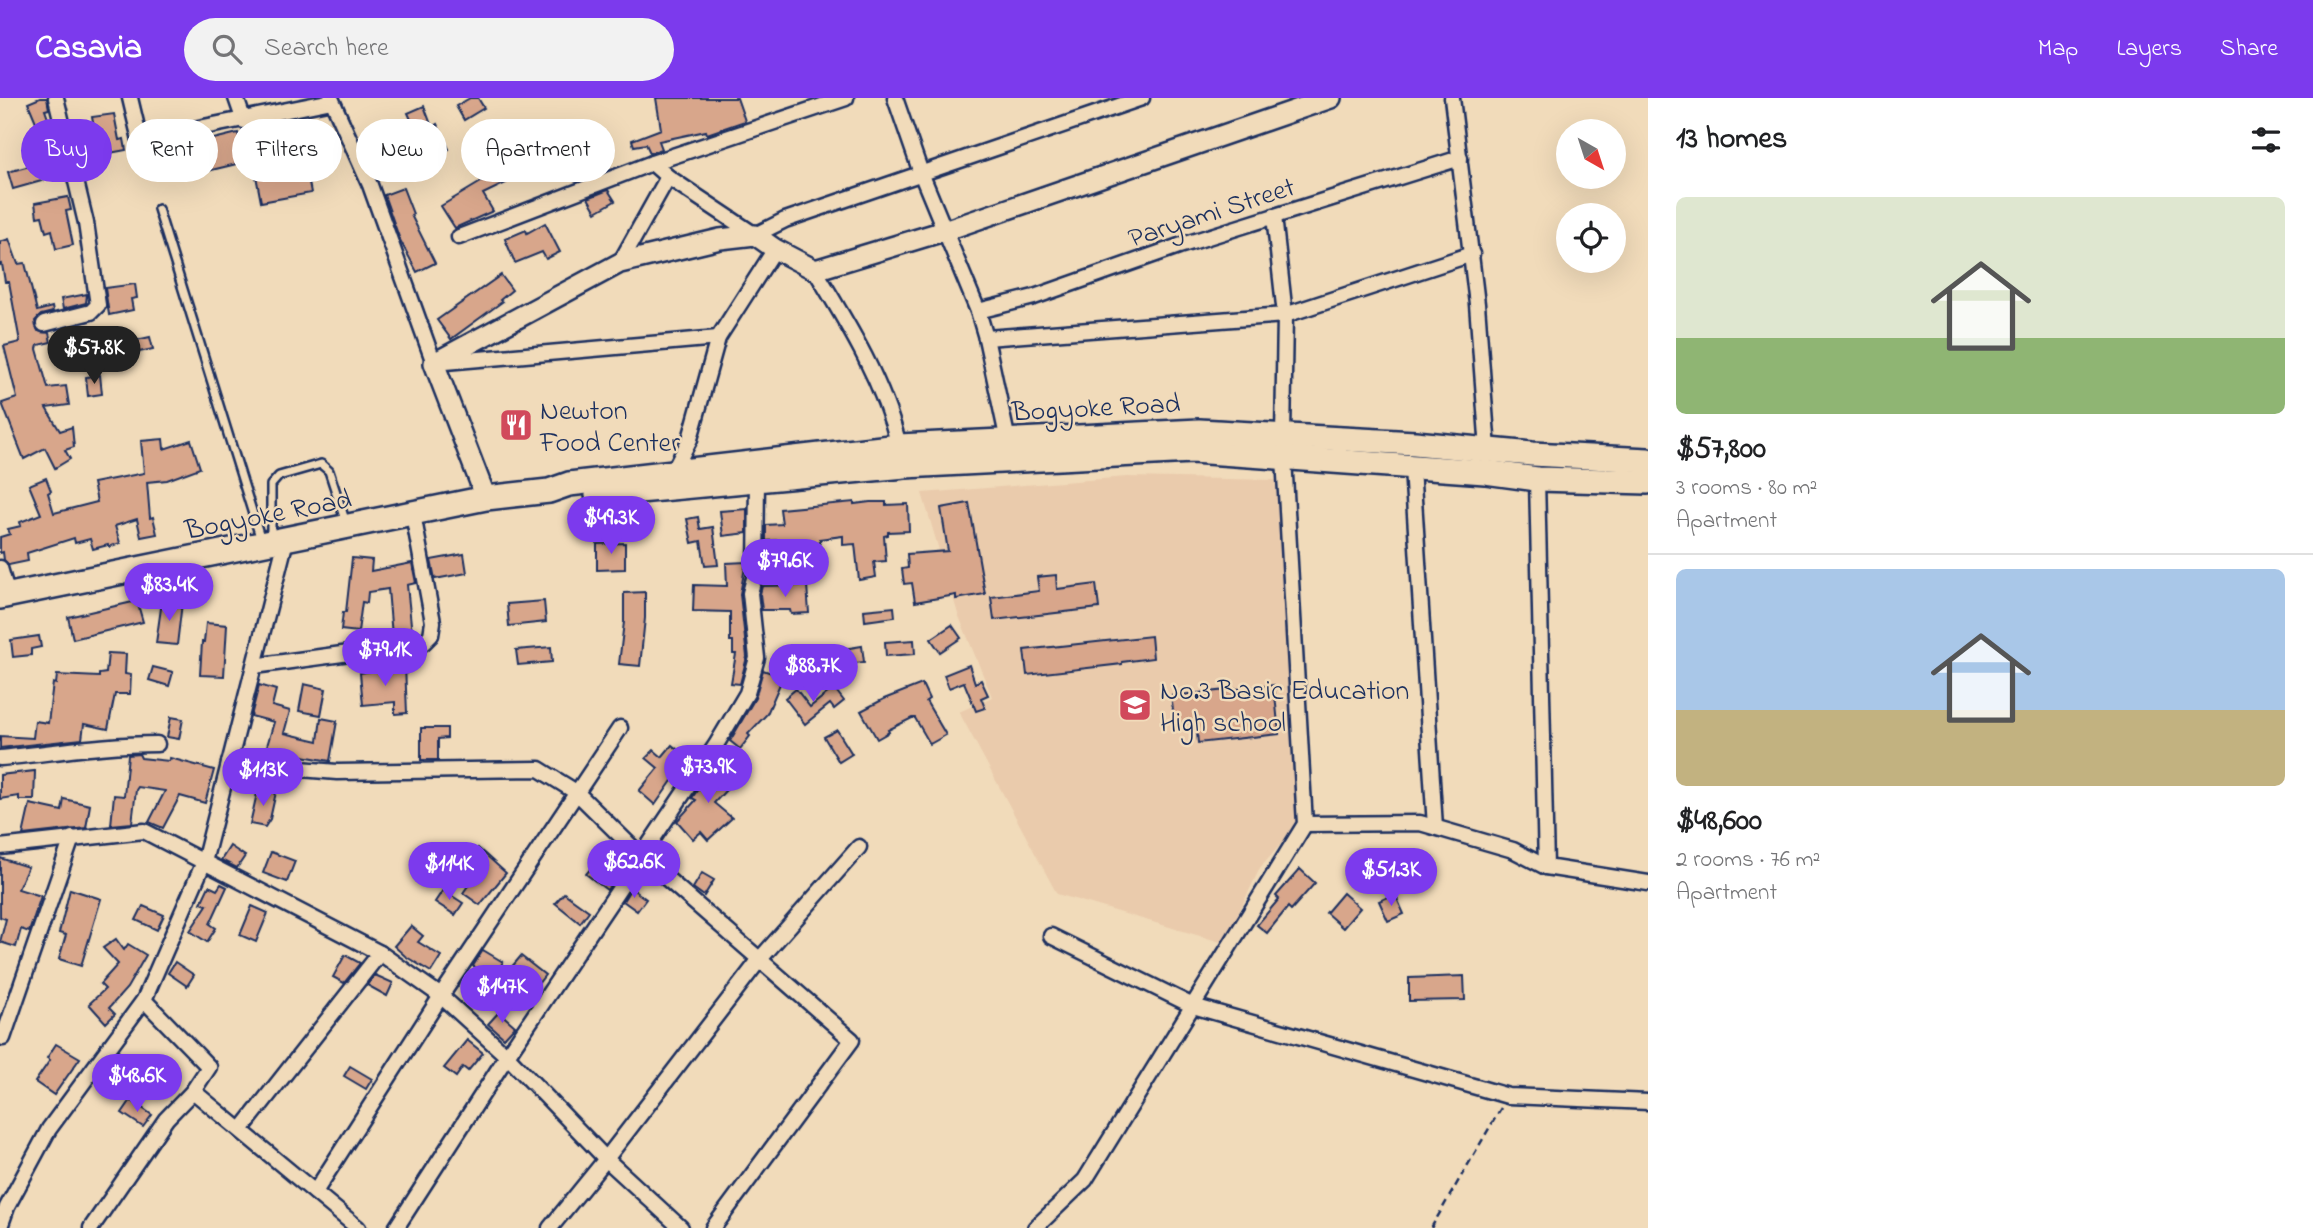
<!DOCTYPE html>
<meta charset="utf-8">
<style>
:root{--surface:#fff;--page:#f2f2f2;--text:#202124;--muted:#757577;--line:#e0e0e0;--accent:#7c3aed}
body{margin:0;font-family:"Indie Flower",sans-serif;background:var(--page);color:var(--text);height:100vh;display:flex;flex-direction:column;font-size:26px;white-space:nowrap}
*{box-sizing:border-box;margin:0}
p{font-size:23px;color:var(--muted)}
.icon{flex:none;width:38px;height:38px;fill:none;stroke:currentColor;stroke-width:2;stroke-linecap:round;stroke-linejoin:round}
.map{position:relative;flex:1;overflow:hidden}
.side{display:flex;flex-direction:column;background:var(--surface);width:665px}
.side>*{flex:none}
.guide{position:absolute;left:21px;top:21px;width:665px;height:63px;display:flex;gap:14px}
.needle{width:46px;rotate:141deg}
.tools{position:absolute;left:1556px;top:21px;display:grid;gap:14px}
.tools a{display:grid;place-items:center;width:70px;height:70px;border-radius:50%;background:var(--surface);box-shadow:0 7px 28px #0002;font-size:35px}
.price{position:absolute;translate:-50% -60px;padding:0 16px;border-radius:24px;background:var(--accent);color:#fff;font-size:23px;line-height:46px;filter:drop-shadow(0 2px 4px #0008)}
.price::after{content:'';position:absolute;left:50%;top:42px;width:21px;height:16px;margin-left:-10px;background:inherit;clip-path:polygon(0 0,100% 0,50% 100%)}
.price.selected{background:#222;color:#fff}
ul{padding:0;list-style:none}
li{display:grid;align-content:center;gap:14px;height:371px;padding:0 28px}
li+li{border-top:2px solid var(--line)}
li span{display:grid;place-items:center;height:217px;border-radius:10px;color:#555}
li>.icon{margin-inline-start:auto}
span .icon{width:126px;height:126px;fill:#fffc;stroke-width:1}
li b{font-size:30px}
h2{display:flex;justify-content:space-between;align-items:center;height:84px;padding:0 28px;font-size:30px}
.chip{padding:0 24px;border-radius:32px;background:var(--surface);box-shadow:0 7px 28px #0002;font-size:24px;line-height:63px}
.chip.selected{background:var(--accent);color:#fff}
header{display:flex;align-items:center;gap:42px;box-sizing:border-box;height:98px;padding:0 35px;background:var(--accent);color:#fff}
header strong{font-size:33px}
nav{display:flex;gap:38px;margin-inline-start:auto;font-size:24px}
.search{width:490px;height:63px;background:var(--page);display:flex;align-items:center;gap:18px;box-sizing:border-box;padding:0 24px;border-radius:38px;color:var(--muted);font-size:26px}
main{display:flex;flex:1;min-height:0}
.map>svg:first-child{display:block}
.built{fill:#eacbac}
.building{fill:#d8a68b;stroke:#1b2f5e;stroke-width:2}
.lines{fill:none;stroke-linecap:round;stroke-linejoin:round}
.lane-casing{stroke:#1b2f5e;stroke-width:12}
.street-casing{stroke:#1b2f5e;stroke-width:19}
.secondary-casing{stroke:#1b2f5e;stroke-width:24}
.primary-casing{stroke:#1b2f5e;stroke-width:28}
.path{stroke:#1b2f5e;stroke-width:2.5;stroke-dasharray:7 5;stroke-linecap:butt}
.lane{stroke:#f1dbba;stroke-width:7}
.street{stroke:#f1dbba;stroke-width:14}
.secondary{stroke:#f1dbba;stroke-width:19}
.primary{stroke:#f1dbba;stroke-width:23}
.labels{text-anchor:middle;stroke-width:5;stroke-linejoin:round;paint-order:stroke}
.street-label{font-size:28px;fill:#1b2f5e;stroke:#f1dbba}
.poi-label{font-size:28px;fill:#1b2f5e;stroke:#f1dbba;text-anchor:start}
</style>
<header>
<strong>Casavia</strong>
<div class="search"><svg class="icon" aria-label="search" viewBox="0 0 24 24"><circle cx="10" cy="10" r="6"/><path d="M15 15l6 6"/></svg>Search here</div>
<nav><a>Map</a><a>Layers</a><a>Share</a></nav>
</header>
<main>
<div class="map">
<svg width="1648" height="1130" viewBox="0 0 1648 1130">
<rect width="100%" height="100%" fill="#f1dbba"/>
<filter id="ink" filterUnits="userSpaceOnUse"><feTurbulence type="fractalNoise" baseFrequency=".0143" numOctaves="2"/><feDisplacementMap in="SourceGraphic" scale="14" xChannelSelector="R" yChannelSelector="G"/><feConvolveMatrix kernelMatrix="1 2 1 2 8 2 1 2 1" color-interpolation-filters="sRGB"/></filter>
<g filter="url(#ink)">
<!-- built -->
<polygon class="built" points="1127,379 1277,382 1305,726 1288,738 1260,770 1224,845 1057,796 959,614 992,599 958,516 922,395"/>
<!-- building -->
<g class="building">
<polygon points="40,0 47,0 49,11 45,12 52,32 41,36 28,5"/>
<polygon points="470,0 478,0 484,10 464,22 456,8"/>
<polygon points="656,0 737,0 745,23 707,36 706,33 659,43 662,51 650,55 646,46 634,48 632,42 661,31"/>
<polygon points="424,8 432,29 437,26 449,51 429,61 408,15"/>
<polygon points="114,16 119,42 124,41 126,52 99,57 92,19"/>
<polygon points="238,35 245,64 199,75 195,56 154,63 152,50 180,45 181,49"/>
<polygon points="526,47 537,70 483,96 493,113 455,130 441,108 486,81 480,70"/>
<polygon points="303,52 311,95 261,104 253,62"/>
<polygon points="59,60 63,77 13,91 8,74"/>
<polygon points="403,90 413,116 411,117 435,165 417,174 400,142 384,97"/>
<polygon points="608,92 615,103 596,114 588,100"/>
<polygon points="68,99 71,112 66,113 73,147 56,151 52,132 46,134 42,118 37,119 35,105"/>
<polygon points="545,125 560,154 546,161 542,154 515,165 505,141 526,132 527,135"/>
<polygon points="9,141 18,166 25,165 37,213 52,209 53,214 41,217 35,223 38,233 49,235 51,244 38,247 37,251 48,290 66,288 69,307 46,310 60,333 72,329 74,349 65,352 70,361 55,370 45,350 24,361 2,305 17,300 4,248 20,244 9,184 5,184 2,166 0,167 0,144"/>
<polygon points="501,177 512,192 500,202 502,204 451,241 437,222"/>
<polygon points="135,186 137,200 131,201 133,212 109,217 105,190"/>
<polygon points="87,196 86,205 63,211 61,201"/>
<polygon points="150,239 153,251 121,258 119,246"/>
<polygon points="100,277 102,296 88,298 86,279"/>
<polygon points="163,341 164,351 191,342 200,370 167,382 147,384 150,420 153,419 157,436 141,439 137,421 115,428 120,445 109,449 108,447 93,451 90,441 75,445 74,440 27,455 28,463 9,467 4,462 3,454 0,455 0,439 10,436 8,431 21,428 20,424 41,416 29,387 46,380 51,393 48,395 54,415 97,404 93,385 144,375 141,343"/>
<polygon points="854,404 854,406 870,404 886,404 886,407 908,406 909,433 888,434 888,437 884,438 886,463 874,464 876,479 859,482 855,446 843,447 843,438 820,441 820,445 803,448 804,454 785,456 783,442 766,443 766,427 782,426 780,411"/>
<polygon points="969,405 985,496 956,501 956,497 915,504 912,485 904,486 902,471 908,470 907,456 948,453 941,410"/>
<polygon points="747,411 747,435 723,438 720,413"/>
<polygon points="698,419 700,431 713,429 718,467 705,468 701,443 692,445 687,421"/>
<polygon points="625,445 625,471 597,472 597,446"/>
<polygon points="464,456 467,475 435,481 431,462"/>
<polygon points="352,460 372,462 371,473 412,465 416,485 407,487 412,536 392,538 388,491 368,494 367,505 362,504 358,534 341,532 343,514 346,514"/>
<polygon points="746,464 740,496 747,559 740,586 731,585 736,556 733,556 733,543 730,543 730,514 693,513 694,487 727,488 726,465"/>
<polygon points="1056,477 1057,491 1096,486 1099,510 994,522 991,499 1039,493 1037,479"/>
<polygon points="807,487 809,515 791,516 790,512 762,512 760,496 762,488"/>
<polygon points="645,494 645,520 640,568 619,566 624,524 624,495"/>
<polygon points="137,503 143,524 73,541 68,519"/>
<polygon points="162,503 182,505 177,547 156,545"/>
<polygon points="544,503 546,524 509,528 507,506"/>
<polygon points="894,509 895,519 865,523 864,512"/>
<polygon points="206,525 227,527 224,578 200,577 202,544 204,544"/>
<polygon points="952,527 961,540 940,554 931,541"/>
<polygon points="39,538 41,549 31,551 31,557 13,559 11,542"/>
<polygon points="1151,538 1153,560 1122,564 1122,566 1027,577 1024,552"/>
<polygon points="914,542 915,556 886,558 885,544"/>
<polygon points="862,548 864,564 839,567 837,552"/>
<polygon points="551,549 552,564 518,567 516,552"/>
<polygon points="108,555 126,556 125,576 131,577 130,596 115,596 108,631 84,626 82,641 0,650 0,638 33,640 35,623 48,625 53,585 56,586 57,577 99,579 99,576 106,575"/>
<polygon points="405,567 407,615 395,616 395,604 363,607 360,575"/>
<polygon points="969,567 975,585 981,582 988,597 981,600 985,610 976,613 964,584 949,590 944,577"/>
<polygon points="153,569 173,574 169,588 149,582"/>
<polygon points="763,572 783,579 767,616 748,636 750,638 740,651 730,643 755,600"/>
<polygon points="304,586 326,591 321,617 299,613"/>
<polygon points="922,586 929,601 926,603 946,637 930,646 915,620 912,620 888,632 889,634 877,641 861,613 884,601"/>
<polygon points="259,587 276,592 272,608 290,613 284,635 318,643 321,620 337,623 330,663 286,655 284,660 264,658 274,624 251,618"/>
<polygon points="1274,587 1279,636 1198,645 1196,624 1175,626 1171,598"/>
<polygon points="834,590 844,603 834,611 830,606 805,626 785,600 796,591 810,609"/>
<polygon points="171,619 183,621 179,641 167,639"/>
<polygon points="421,630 447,630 447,640 438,641 438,662 421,662"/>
<polygon points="837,632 852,656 839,664 824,639"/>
<polygon points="672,647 688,660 655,707 639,693 658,670 646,660 654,652 662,659"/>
<polygon points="139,656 141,660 169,663 170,660 214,672 205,705 180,698 163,730 149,724 165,693 138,689 136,692 132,725 111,727 114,697 124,698 128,657"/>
<polygon points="723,665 738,679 714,705 732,720 708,742 701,734 693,741 677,723 696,702 692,700 707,678 709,679"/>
<polygon points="35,673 34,702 19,702 19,698 0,701 0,677"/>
<polygon points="258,691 276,694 270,721 265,729 250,726"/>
<polygon points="64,701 90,707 86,730 23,737 30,706 62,713"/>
<polygon points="230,748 245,758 237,770 221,762"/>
<polygon points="478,750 506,775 480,807 463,795 479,772 468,762"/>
<polygon points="271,754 295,763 287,784 263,775"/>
<polygon points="0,760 28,769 18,791 41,798 29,834 21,831 16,849 0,844 6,821 0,819"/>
<polygon points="597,763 616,778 607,792 586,776"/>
<polygon points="1300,771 1315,785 1291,812 1288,809 1267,835 1257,827 1279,801 1276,798"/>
<polygon points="702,775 714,782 704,798 693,790"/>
<polygon points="221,786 227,789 210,826 216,830 207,844 190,833 207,807 201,805 209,788 217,792"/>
<polygon points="631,790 646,801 637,813 623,803"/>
<polygon points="70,791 101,801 81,868 59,861 66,837 59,835"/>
<polygon points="443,792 463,805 455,817 435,804"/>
<polygon points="564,795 589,813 580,825 555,805"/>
<polygon points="1343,795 1360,810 1343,830 1326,815"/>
<polygon points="1395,796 1404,816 1388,823 1379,803"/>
<polygon points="143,808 164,817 157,832 136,822"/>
<polygon points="252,808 268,815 256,844 240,837"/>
<polygon points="411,828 423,838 418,844 441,858 431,874 405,858 394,848"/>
<polygon points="116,841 124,852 128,846 146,857 127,890 109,910 115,916 106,925 89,906 105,891 100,886 118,866 103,850"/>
<polygon points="483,852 503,864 493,881 473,868"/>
<polygon points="345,857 360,865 344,885 333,879"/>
<polygon points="521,858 545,877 534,891 510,871"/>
<polygon points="175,864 194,877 187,888 168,875"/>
<polygon points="375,877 393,885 387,898 367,887"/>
<polygon points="1464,878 1465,902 1409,903 1409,880"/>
<polygon points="499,914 515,928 504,940 488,926"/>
<polygon points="467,942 483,955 468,973 463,969 456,979 444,970"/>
<polygon points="56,946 80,960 54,997 35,984 50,962 47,960"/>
<polygon points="350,968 372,981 366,991 344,978"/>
<polygon points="131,1002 152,1017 143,1029 122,1015"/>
</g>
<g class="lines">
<defs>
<g id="lane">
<polyline points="158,111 261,442"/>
<polyline points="271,440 271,387 279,378 321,366 329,373 346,425"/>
</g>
<g id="street">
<polyline points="130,0 140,42 332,3"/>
<polyline points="236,0 244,23"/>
<polyline points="331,0 370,87 434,265 718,240"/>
<polyline points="895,0 921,75 978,213 986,240 1008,343"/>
<polyline points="1452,0 1477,206 1488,352"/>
<polyline points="652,65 668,79 755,137 785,122 1142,0"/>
<polyline points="1274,118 1285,217 1283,339"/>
<polyline points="459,139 652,65 846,0"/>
<polyline points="620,165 668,79"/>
<path d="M815 172C849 228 883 283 899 348"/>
<polyline points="978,213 1034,199 1179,148 1460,60"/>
<polyline points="44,226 91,214 98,207 86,125 56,0"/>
<polyline points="986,240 1285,217 1472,156"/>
<polyline points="1412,370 1435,729"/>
<polyline points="674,372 690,341 718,240 775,151"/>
<polyline points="1537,381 1546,769"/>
<polyline points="0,470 8,497"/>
<polyline points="254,568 423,545 431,537 433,524 413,416"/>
<path d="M0 660C52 655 104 646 157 646"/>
<polyline points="229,665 337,674 539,671 576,694 641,758 852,942 713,1130"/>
<polyline points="1305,726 1420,725 1513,752 1546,769 1648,785"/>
<polyline points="0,749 144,733 380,855 441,898 507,958 606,1061 681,1130"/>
<polyline points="1051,838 1193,908 1508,998 1648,1004"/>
<polyline points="144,902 209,969 193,993 358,1130"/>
<polyline points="3,940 72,740"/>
<polyline points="241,1032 380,855"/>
<polyline points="315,1094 441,898 620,630"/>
<polyline points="0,1129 7,1109 49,1031 144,902 204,764 286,442"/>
<polyline points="91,1130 166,1021 193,993"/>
<polyline points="396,1130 507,958 716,647 747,595 757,560 750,495 756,473 757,382"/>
<polyline points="550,1130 606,1061 760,861 859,749"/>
<polyline points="1035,1130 1085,1082 1305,726 1284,360"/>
</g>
<polyline id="secondary" points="486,400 434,265 620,165 720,141 755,137 775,151 815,172 944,133 1331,0"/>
<g id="primary">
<polyline points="597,397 905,368 1192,353 1485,374 1537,381 1648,384"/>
<polyline points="0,499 486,400 549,393 569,386 899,348 1199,333 1415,345 1532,356 1648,362"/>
</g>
</defs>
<!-- lane casing -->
<use href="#lane" class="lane-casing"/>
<!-- street casing -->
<use href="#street" class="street-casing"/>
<!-- secondary casing -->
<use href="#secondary" class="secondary-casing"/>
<!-- primary casing -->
<use href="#primary" class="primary-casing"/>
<!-- path -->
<polyline class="path" points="1431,1130 1501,1010"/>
<!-- lane -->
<use href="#lane" class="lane"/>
<!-- street -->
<use href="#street" class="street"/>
<!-- secondary -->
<use href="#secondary" class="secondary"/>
<!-- primary -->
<use href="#primary" class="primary"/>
</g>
</g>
<!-- icons -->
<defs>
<symbol id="restaurant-square" viewBox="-11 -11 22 22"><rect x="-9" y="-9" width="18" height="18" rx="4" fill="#d1495b" stroke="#f1dbba"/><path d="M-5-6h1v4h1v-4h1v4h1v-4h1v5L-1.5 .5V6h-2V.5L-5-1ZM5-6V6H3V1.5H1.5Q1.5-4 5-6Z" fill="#fff"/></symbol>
<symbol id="school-square" viewBox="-11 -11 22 22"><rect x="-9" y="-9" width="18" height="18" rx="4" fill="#d1495b" stroke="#f1dbba"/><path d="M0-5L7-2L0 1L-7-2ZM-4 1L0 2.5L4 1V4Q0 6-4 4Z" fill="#fff"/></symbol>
</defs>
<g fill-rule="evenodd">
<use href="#restaurant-square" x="497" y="308" width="38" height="38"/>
<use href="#school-square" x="1116" y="588" width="38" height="38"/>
</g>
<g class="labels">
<!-- street labels -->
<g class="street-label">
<text transform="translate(1211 113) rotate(-18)" y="10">Paryami Street</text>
<text transform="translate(1096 308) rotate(-3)" y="10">Bogyoke Road</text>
<text transform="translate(268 415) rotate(-11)" y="10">Bogyoke Road</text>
</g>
<!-- poi labels -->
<g class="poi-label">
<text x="540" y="321">Newton<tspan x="540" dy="32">Food Center</tspan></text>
<text x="1160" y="601">No.3 Basic Education<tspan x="1160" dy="32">High school</tspan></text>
</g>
</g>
</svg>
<div class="tools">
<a><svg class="needle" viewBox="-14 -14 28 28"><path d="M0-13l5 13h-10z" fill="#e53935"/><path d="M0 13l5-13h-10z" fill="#757577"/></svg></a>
<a><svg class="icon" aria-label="locate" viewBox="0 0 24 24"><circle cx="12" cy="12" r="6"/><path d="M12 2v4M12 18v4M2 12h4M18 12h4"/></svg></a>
</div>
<b class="price selected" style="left:94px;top:288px">$57.8K</b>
<b class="price" style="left:611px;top:458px">$49.3K</b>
<b class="price" style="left:785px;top:501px">$79.6K</b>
<b class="price" style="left:169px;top:525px">$83.4K</b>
<b class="price" style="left:385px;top:590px">$79.1K</b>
<b class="price" style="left:813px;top:606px">$88.7K</b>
<b class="price" style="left:708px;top:707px">$73.9K</b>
<b class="price" style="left:263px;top:710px">$113K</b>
<b class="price" style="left:634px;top:802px">$62.6K</b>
<b class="price" style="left:449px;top:804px">$114K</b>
<b class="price" style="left:1391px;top:810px">$51.3K</b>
<b class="price" style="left:502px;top:927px">$147K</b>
<b class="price" style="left:137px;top:1016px">$48.6K</b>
<div class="guide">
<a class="chip selected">Buy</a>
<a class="chip">Rent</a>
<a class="chip">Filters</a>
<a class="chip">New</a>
<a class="chip">Apartment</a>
</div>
</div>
<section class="side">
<h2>13 homes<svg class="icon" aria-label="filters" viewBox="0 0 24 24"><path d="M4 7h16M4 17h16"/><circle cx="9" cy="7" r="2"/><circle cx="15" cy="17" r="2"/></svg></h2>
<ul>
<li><span style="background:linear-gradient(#dfe7d0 65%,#8fb573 0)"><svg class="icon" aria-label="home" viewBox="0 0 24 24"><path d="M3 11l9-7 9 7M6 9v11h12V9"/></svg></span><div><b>$57,800</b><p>3 rooms · 80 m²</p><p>Apartment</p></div></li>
<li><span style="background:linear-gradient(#a9c7e8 65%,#c2b280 0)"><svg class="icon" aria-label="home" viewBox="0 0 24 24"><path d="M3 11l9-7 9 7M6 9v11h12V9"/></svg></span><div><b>$48,600</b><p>2 rooms · 76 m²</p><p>Apartment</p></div></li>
</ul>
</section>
</main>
